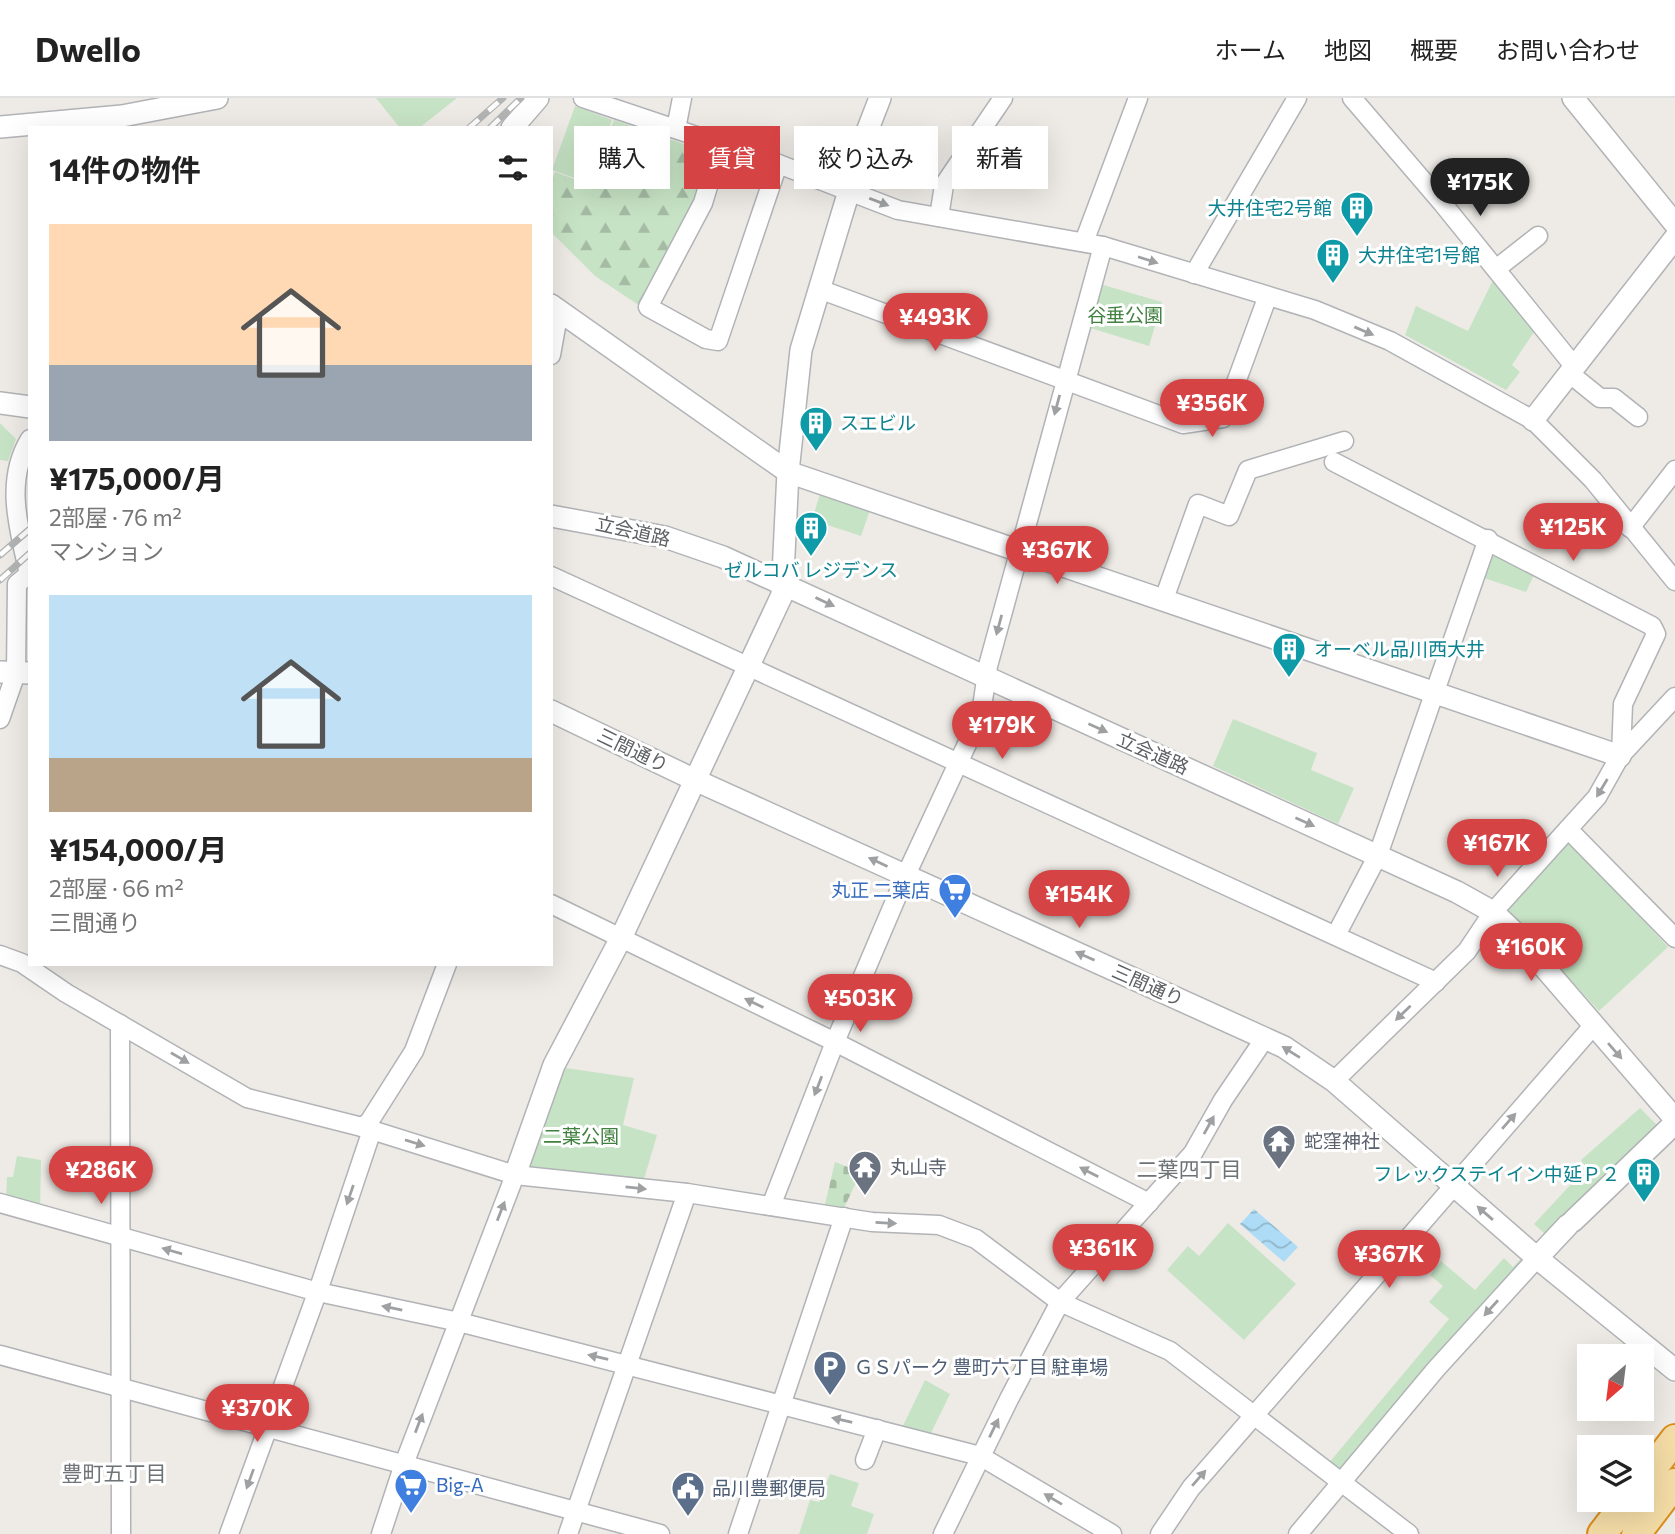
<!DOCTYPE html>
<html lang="ja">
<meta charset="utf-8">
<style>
:root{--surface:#fff;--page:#f6f6f6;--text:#222;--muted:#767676;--line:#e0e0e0;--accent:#d64344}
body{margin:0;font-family:Commissioner,"Noto Sans JP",sans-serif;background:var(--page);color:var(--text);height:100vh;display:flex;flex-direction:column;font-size:26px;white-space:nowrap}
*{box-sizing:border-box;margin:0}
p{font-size:23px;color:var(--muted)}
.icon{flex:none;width:38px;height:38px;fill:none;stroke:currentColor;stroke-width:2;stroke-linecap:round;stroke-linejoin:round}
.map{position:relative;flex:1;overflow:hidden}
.drawer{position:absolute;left:28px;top:28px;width:525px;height:840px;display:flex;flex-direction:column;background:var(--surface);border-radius:0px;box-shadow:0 7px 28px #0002}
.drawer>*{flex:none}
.guide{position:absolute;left:574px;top:28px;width:665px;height:63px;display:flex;gap:14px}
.needle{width:46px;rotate:208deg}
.buttons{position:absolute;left:1577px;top:1246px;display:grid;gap:14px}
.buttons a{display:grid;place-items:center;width:77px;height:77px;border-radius:0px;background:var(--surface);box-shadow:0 7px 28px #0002;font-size:35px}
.price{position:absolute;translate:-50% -60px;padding:0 16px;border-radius:24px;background:var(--accent);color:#fff;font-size:23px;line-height:46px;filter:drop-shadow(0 2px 4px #0008)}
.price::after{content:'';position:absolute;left:50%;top:42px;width:21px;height:16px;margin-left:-10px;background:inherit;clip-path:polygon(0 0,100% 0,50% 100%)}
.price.active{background:#222;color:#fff}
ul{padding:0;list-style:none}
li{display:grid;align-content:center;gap:14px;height:371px;padding:0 21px}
li span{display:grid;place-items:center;height:217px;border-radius:0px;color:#555}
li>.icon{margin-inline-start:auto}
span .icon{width:126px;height:126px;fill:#fffc;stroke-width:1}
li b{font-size:30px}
h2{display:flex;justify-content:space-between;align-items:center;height:84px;padding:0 21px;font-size:30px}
.chip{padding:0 24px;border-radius:0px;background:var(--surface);box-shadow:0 7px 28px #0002;font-size:24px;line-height:63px}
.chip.active{background:var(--accent);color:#fff}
header{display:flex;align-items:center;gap:42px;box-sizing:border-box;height:98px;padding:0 35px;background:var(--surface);border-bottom:2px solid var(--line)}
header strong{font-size:33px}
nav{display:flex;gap:38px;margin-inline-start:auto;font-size:24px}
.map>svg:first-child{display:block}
.green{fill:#c7e3c5}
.forest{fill:url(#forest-firs)}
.cemetery{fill:url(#cemetery-stones)}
.water{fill:url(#water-waves)}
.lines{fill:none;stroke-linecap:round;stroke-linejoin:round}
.minor-casing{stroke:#b1b3b6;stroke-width:21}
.tertiary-casing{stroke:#b1b3b6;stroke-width:24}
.trunk-casing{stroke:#da8e19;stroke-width:32}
.minor{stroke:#fff;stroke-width:18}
.tertiary{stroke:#fff;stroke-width:21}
.trunk{stroke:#f4dca6;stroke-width:28}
.rail-casing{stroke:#b3b4b4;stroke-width:7}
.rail{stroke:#fff;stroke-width:4.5;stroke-dasharray:13;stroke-linecap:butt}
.oneway{fill:#9ea0a2}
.labels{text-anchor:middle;stroke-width:6;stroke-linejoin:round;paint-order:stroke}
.culture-label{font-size:19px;fill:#0d838f;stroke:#fff;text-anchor:start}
.park-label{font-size:19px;fill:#41813f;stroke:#fff}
.street-label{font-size:19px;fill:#5d6164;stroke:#fff}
.shop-label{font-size:19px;fill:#366cbe;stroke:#fff;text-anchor:end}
.worship-label{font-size:19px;fill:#5b616d;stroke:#fff;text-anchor:start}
.service-label{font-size:19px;fill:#4e5e75;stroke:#fff;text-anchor:start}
.neighbourhood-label{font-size:21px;fill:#6e7376;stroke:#fff}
</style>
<header>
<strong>Dwello</strong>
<nav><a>ホーム</a><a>地図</a><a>概要</a><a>お問い合わせ</a></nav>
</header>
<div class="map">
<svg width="1675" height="1436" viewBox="0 0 1675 1436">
<defs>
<pattern id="forest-firs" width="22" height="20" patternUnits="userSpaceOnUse" patternTransform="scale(1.75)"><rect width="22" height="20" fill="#c7e3c5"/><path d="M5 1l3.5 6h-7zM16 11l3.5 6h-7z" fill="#a5bba4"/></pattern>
<pattern id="cemetery-stones" width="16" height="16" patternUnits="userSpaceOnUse" patternTransform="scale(1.75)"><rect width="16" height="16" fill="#c7e3c5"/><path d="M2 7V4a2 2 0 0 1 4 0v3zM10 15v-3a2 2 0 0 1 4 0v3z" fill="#a5bba4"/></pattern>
<pattern id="water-waves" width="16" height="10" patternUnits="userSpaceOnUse" patternTransform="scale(1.75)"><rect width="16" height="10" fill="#aedcf6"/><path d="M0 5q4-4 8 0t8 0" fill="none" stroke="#91b6cb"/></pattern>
</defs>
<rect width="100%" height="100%" fill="#eeebe6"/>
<!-- green -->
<g class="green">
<polygon points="376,0 457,0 419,30 400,30"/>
<polygon points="575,8 612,22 589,85 552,72"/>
<polygon points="1495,178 1536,231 1512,267 1520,274 1506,292 1405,237 1416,208 1468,233"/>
<polygon points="1100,186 1162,204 1149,248 1087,229"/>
<polygon points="0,325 16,341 8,363 0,362"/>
<polygon points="821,393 871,409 861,438 812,422"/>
<polygon points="1493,452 1535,475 1526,494 1484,480"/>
<polygon points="1233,621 1317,655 1311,672 1354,690 1338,726 1213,668"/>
<polygon points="1568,741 1668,849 1599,913 1506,812"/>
<polygon points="559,969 634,980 623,1027 657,1037 642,1088 527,1075"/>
<polygon points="1640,1010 1658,1028 1339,1374 1328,1366 1449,1221 1429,1204 1443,1188 1430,1177 1441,1163 1475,1192 1504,1160 1513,1169 1545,1136 1534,1126 1586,1070 1581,1062"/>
<polygon points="17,1058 41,1062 40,1112 6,1103 7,1079 13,1079"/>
<polygon points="1228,1125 1296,1186 1244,1242 1167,1172 1188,1148 1199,1158"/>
<polygon points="925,1282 950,1296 929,1339 901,1332"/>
<polygon points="830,1376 859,1385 851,1408 874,1416 867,1436 799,1436 810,1402 819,1404"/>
</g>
<!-- forest -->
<polygon class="forest" points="614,22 713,56 693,117 643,210 595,178 551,134 551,84 555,74 590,87"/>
<!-- cemetery -->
<polygon class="cemetery" points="835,1064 861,1074 843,1112 824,1110"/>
<!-- water -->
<polygon class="water" points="1254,1111 1298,1149 1284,1164 1240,1126"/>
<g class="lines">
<defs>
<g id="minor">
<polyline points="583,0 768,62 898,112 1103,148 1315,212 1390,243 1533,322 1593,382 1675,483"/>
<polyline points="1352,0 1443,106 1574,268"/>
<polyline points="676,31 682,0"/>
<polyline points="721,46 703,105 648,209 706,241 718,243 778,66"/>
<polyline points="939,119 944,87 1003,0"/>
<polyline points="1084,144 1138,0"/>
<polyline points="1496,171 1538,138"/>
<polyline points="1194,176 1297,0"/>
<polyline points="819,191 1183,326 1223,320 1267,200"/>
<polyline points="551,257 559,212"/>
<polyline points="1569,275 1600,300 1614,300 1638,319"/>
<polyline points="1334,364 1652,528 1656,536 1623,606 1621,657"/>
<polyline points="1630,430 1675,372"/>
<polyline points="551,478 1436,884"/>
<polyline points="1164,501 1198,406 1229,418 1248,372 1344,343"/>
<path d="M0 621 16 575 17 486 29 476C19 431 4 383 30 341"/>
<polyline points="1568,731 1675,840"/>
<polyline points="551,806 835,944 1149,1105"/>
<polyline points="1336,837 1378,757 1488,441"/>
<polyline points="0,857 22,865 66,895 247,1000 362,1029 515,1077 687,1095 872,1124 939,1127 976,1141 1060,1204 1170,1253 1409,1436"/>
<polyline points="120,926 121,1436"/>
<polyline points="1334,983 1467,853 1493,814 1597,699 1620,658 1675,599"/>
<polyline points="362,1029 369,1024 414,953 447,866"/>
<polyline points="0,1105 318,1194 459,1224 980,1358 1112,1436"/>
<polyline points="771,1108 835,944 906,777 981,616 988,568 1103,148"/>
<polyline points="0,1257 660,1436"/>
<polyline points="865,1362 877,1331"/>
<polyline points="229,1436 320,1187 372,1032"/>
<polyline points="381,1436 404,1366 515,1077"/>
<polyline points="568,1436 687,1095"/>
<polyline points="738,1436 844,1119"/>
<polyline points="943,1436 1009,1301 1060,1204 1193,1055 1223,1002 1265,940"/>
<polyline points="1160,1436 1191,1390 1593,928"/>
<polyline points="1298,1436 1436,1271 1537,1160"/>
</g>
<g id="tertiary">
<polyline points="1573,0 1675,126"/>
<polyline points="0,29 122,18 217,0"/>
<polyline points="512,30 538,0"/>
<polyline points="551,207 788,374 1620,658"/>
<polyline points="0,305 30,309"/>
<polyline points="1533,322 1675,140"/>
<polyline points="551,418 665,439 723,459 1457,794 1493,814 1512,832 1675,1021"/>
<polyline points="0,574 30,575"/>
<polyline points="551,613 695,682 1284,949 1334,983 1537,1160 1675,1272"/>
<polyline points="515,1077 554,967 621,840 782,497 788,374 801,252 849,93 849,80 880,0"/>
<polyline points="1573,1123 1675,1025"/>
<polyline points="1537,1160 1568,1127"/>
</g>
<g id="trunk">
<polyline points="1642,1384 1675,1341"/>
<polyline points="1602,1436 1628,1402"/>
<polyline points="1636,1436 1675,1385"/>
</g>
</defs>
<!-- minor casing -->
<use href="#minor" class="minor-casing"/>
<!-- tertiary casing -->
<use href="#tertiary" class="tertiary-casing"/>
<!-- trunk casing -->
<use href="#trunk" class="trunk-casing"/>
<!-- minor -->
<use href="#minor" class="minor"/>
<!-- tertiary -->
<use href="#tertiary" class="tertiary"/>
<!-- trunk -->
<use href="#trunk" class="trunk"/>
<defs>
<g id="rail">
<polyline points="469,30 503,0"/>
<polyline points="490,30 521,0"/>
<polyline points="0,457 30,431"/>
<polyline points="0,482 30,455"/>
</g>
</defs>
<!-- rail casing -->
<use href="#rail" class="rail-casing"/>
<!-- rail -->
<use href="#rail" class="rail"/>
</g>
<!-- one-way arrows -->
<defs><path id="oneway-solid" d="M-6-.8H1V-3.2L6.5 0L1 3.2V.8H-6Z" transform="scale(1.75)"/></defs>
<g class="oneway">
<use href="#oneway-solid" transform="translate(879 104) rotate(21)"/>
<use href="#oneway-solid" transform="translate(1148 162) rotate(18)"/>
<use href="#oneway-solid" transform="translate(1364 233) rotate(23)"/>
<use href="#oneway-solid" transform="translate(1057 307) rotate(105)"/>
<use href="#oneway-solid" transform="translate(825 504) rotate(25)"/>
<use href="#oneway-solid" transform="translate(999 527) rotate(105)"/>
<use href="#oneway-solid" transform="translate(1098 630) rotate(24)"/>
<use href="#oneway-solid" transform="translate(1602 690) rotate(121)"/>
<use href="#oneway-solid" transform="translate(1305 724) rotate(24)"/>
<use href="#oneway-solid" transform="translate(878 764) rotate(-155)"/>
<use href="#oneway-solid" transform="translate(1085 858) rotate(-156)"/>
<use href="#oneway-solid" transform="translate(754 905) rotate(-154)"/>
<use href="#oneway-solid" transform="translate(1403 915) rotate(136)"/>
<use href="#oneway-solid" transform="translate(1615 953) rotate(49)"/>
<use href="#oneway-solid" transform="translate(1291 954) rotate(-148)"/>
<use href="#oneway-solid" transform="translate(180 960) rotate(30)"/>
<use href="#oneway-solid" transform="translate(818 988) rotate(111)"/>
<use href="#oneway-solid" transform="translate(1509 1023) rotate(-49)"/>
<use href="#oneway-solid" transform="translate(1209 1027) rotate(-61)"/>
<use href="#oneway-solid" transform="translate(415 1045) rotate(17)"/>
<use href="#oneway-solid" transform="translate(1089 1074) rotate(-153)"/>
<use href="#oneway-solid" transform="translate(636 1090) rotate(6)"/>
<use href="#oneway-solid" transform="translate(350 1097) rotate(109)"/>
<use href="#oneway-solid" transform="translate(501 1113) rotate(-69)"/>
<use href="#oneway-solid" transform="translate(1485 1115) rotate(-139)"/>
<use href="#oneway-solid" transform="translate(886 1125) rotate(3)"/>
<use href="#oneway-solid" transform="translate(172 1153) rotate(-164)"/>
<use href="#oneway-solid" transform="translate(392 1210) rotate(-168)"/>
<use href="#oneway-solid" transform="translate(1491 1210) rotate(132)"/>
<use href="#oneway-solid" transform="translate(598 1259) rotate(-167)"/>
<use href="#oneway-solid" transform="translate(842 1322) rotate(-167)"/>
<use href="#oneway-solid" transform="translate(419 1325) rotate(-69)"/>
<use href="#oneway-solid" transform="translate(994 1330) rotate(-64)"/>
<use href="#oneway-solid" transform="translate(1199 1380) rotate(-49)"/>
<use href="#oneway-solid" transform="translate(250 1381) rotate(110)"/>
<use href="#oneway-solid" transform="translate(1053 1401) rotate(-149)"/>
</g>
<!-- icons -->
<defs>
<symbol id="building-pin" viewBox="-11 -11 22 30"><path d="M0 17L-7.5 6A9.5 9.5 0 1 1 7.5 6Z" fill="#0f9aa8" stroke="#fff"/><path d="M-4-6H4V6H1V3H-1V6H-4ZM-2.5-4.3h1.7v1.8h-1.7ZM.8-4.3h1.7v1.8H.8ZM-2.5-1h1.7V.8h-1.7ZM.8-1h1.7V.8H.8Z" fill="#fff"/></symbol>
<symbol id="supermarket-pin" viewBox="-11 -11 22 30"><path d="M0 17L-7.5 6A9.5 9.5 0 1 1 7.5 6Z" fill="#3f7fe0" stroke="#fff"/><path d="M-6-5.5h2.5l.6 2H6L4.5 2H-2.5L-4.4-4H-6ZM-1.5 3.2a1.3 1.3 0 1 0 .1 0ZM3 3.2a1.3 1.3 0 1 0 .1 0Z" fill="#fff"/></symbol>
<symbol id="temple-pin" viewBox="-11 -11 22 30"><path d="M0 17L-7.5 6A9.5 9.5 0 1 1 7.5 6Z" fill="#6b7280" stroke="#fff"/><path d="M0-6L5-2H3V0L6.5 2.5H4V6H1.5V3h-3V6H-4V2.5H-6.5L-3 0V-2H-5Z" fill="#fff"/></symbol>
<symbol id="parking-pin" viewBox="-11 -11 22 30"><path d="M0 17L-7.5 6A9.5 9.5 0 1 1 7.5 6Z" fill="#5c6f8a" stroke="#fff"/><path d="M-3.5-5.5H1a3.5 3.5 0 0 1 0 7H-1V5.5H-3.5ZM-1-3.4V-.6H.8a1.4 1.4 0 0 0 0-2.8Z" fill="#fff"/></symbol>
<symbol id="civic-pin" viewBox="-11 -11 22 30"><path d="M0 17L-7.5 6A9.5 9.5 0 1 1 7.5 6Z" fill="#5c6f8a" stroke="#fff"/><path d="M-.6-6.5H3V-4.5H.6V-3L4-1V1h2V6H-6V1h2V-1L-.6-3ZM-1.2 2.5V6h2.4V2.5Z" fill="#fff"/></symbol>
</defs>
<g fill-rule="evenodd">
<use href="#building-pin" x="1338" y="91" width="38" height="52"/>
<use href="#building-pin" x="1314" y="138" width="38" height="52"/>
<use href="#building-pin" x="797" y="306" width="38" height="52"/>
<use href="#building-pin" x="792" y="411" width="38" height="52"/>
<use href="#building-pin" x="1270" y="532" width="38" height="52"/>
<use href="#supermarket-pin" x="936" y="773" width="38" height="52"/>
<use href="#temple-pin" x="1260" y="1024" width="38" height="52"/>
<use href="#temple-pin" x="846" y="1050" width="38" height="52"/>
<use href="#building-pin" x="1625" y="1057" width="38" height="52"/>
<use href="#parking-pin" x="811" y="1250" width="38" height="52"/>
<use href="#supermarket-pin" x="392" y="1368" width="38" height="52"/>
<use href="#civic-pin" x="669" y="1371" width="38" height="52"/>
</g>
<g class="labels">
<!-- culture labels -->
<g class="culture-label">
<text x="1332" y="117" text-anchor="end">大井住宅2号館</text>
<text x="1358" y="164">大井住宅1号館</text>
<text x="840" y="332">スエビル</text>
<text x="811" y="479" text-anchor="middle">ゼルコバ レジデンス</text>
<text x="1314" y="558">オーベル品川西大井</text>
<text x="1620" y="1083" text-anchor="end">フレックステイイン中延Ｐ２</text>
</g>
<!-- park labels -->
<g class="park-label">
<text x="1125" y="224">谷垂公園</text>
<text x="581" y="1045">二葉公園</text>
</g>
<!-- street labels -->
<g class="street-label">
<text transform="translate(633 433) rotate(13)" y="7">立会道路</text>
<text transform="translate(633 652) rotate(26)" y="7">三間通り</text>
<text transform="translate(1153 655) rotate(24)" y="7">立会道路</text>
<text transform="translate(1148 887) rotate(24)" y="7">三間通り</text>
</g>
<!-- shop labels -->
<g class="shop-label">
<text x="930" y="799">丸正 二葉店</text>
<text x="436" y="1394" text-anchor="start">Big-A</text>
</g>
<!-- worship labels -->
<g class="worship-label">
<text x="1304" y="1050">蛇窪神社</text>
<text x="890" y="1076">丸山寺</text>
</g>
<!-- service labels -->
<g class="service-label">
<text x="854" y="1276">ＧＳパーク 豊町六丁目 駐車場</text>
<text x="712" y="1397">品川豊郵便局</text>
</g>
<!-- neighbourhood labels -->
<g class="neighbourhood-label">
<text x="1189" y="1079">二葉四丁目</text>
<text x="114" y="1383">豊町五丁目</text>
</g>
</g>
</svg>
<div class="buttons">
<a><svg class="needle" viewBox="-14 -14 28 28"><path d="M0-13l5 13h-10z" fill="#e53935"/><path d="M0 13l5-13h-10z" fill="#767676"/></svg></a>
<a><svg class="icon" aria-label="layers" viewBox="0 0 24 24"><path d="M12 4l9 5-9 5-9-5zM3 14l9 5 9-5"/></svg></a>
</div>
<b class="price active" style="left:1480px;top:120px">¥175K</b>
<b class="price" style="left:935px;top:255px">¥493K</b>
<b class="price" style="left:1212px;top:341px">¥356K</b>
<b class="price" style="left:1573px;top:465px">¥125K</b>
<b class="price" style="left:1057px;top:488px">¥367K</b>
<b class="price" style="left:1002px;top:663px">¥179K</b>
<b class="price" style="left:1497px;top:781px">¥167K</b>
<b class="price" style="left:1079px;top:832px">¥154K</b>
<b class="price" style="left:1531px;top:885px">¥160K</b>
<b class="price" style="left:860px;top:936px">¥503K</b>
<b class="price" style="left:101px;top:1108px">¥286K</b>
<b class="price" style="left:1103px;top:1186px">¥361K</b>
<b class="price" style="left:1389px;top:1192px">¥367K</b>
<b class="price" style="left:257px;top:1346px">¥370K</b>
<div class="guide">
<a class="chip">購入</a>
<a class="chip active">賃貸</a>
<a class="chip">絞り込み</a>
<a class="chip">新着</a>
</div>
<section class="drawer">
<h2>14件の物件<svg class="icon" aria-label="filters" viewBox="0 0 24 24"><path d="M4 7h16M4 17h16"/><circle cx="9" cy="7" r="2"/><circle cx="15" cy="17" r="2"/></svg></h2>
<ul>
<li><span style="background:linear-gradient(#ffd9b3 65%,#9aa5b1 0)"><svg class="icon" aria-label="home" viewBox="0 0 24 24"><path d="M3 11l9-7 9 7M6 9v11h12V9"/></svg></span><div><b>¥175,000/月</b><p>2部屋 · 76 m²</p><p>マンション</p></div></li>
<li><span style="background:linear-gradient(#bfe0f5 75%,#b9a48a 0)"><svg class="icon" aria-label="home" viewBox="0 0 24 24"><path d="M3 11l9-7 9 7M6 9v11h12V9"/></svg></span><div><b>¥154,000/月</b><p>2部屋 · 66 m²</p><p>三間通り</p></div></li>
</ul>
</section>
</div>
